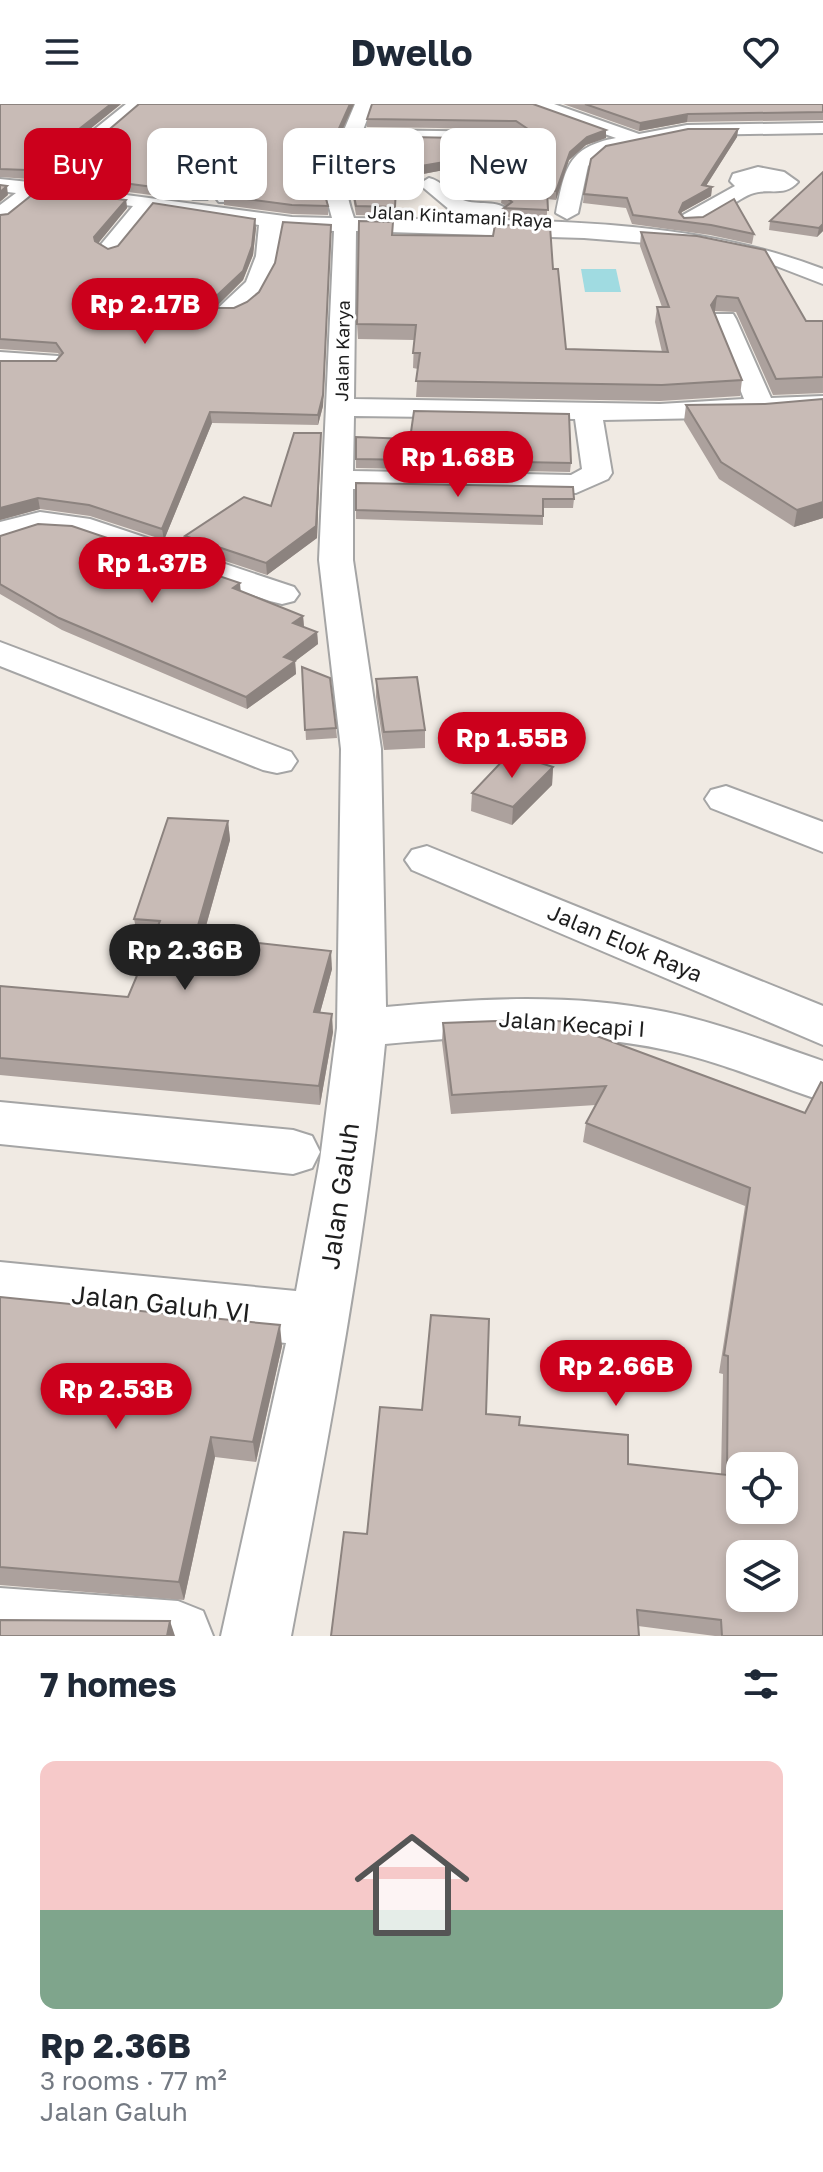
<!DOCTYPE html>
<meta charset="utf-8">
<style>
:root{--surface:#fff;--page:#f6f6f7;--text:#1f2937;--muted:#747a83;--line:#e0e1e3;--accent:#cc001c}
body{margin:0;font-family:"Golos Text",sans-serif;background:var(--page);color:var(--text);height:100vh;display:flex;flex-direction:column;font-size:30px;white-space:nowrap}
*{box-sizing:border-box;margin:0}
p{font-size:26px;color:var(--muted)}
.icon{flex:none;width:44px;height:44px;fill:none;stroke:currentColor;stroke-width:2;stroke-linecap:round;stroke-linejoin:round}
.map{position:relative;height:1532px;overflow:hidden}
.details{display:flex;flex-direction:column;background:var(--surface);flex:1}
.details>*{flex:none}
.hud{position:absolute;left:24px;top:24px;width:776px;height:72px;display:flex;gap:16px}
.controls{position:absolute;left:726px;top:1348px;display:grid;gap:16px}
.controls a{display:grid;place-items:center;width:72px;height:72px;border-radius:16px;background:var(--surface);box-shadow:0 4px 12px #0003;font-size:40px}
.price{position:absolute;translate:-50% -68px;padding:0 18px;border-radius:28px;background:var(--accent);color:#fff;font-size:26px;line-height:52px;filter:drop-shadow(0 2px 4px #0008)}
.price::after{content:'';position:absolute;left:50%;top:48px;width:24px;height:18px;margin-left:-12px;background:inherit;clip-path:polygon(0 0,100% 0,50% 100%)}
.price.on{background:#222;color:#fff}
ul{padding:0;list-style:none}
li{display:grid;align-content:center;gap:16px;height:424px;padding:0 40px}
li+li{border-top:2px solid var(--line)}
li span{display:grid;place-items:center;height:248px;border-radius:16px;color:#555}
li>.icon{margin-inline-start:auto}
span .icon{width:144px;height:144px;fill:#fffc;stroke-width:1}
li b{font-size:34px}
h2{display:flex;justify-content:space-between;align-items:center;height:96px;padding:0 40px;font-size:34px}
.pill{padding:0 28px;border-radius:16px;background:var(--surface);box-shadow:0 4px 12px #0003;font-size:28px;line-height:72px}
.pill.on{background:var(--accent);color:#fff}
header{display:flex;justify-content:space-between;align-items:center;height:104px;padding:0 40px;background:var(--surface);font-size:36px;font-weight:700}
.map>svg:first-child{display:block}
.water{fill:#a0dbe1}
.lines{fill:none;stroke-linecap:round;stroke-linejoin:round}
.street-casing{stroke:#a5a5a5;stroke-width:4}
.street{fill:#fff;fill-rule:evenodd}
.wall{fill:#aca19d}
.shaded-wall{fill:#8c837f}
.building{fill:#c8bbb6;stroke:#8c837f;stroke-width:2;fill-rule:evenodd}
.labels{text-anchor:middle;stroke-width:6;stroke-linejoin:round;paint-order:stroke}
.far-street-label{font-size:18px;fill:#1e1e1e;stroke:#fff}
.street-label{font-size:22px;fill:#1e1e1e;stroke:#fff}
.near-street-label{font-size:26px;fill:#1e1e1e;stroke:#fff}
</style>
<header><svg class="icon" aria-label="menu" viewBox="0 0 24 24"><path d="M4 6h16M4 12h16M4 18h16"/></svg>Dwello<svg class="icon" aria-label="heart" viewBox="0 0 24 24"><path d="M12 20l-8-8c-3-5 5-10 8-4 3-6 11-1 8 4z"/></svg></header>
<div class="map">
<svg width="823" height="1532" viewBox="0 0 823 1532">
<rect width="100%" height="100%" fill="#f0eae3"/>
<!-- water -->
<polygon class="water" points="581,165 616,165 621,188 585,188"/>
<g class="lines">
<defs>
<g id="street">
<path d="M126 0H146L51 81 292 113 332 114 324 85 325 71 355 0H373L363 26 516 28 525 34 516 40 358 37C345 71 342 79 354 114 510 118 675 108 823 165V180L761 156 696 143 584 134 356 127 354 295 660 300 744 295 712 215 715 210H733L736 215 771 294 823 292V308L762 313 603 316 612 369 608 375 576 389 353 385V456L381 645 386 903C479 894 574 889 666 908 719 919 771 939 823 957V997C771 980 720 957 666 946 573 926 479 931 385 940 366 1140 328 1335 291 1532H221L286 1239 0 1210V1158L296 1187 320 1056 337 924 341 645 319 456 334 127 281 124C282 155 260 221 219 211L216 206 246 178 256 152 259 121 153 105 117 149 109 151 98 144 133 102 38 91 8 117 0 118V101L16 89 0 87V75L29 78ZM354 312 575 315 582 365 571 371 353 367Z"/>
<path d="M528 0H554L639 30 687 21 823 19V29L687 31 604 48 588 62 578 109 567 115 556 109C565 64 568 43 616 34L531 4Z"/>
<polygon points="255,40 264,46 233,98 219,98 216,94 242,52 237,52 207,95 193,95 190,91 224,43"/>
<path d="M758 63 784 68 798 78C784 94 767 83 751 90 730 98 707 126 683 121L680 116 683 111 735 82 730 77 733 70Z"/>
<path d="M429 74C443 77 450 91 463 96 478 102 497 95 509 107L498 113 450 106 419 80Z"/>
<polygon points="0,248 58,252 62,258 58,264 0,264"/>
<polygon points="40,408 90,415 294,483 299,490 294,497 282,500 270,497 75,431 40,428 0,441 0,418"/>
<polygon points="0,538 291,648 297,657 291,666 277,669 263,666 0,562"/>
<polygon points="726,682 823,718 823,748 711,704 705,695 711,686"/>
<polygon points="427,742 823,902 823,941 412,766 405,756 412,746"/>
<polygon points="0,998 293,1026 312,1032 320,1048 312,1064 293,1070 0,1040"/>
<polygon points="0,1484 178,1497 203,1507 213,1532 0,1532"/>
</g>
</defs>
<!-- street casing -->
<use href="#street" class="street-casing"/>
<!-- street -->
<use href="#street" class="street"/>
</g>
<!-- wall -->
<g class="wall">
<polygon points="0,0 121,0 28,75 0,73"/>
<polygon points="140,0 354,0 322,71 321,80 328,102 328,111 292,110 224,101 224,92 235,91 264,43 255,37 222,41 189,87 190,96 58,79 57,70"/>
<polygon points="533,0 606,34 586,41 569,56 556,96 547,95 547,115 504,113 504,104 506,102 501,99 505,74 449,65 397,75 395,112 356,111 350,75 349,67 516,35 523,30 516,25 367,23 367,15"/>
<polygon points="563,0 823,0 823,16 687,18 639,27"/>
<polygon points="738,25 737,33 706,82 712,83 711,92 682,108 681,110 684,114 754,130 752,140 710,131 632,120 626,104 583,99 584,90"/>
<polygon points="823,68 823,127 817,133 769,126 770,117"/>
<polygon points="126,96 127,104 98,139 108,145 256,124 253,151 243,176 217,202 218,204 234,204 247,198 331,130 323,302 318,321 212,319 164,436 90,412 40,405 0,416 56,257 60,252 58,249 0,245 0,111"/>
<polygon points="641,128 806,217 823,217 823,289 773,291 736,208 715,207 714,208 742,276 740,292 660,297 416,293 418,265 413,264 414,236 358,235 357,220 553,165 566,245 662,248 655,218 657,203 662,203 640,142"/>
<polygon points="823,295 823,414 794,423 719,375 684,317 686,301 765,300"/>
<polygon points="321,329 317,434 267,471 186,444 185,432 271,402"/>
<polygon points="356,333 571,359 570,368 356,364"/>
<polygon points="356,379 574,395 573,404 543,404 543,421 356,415"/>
<polygon points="0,432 153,454 303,512 304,523 317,528 318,540 295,557 296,570 247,605 62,526 0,490"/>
<polygon points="302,563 336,624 337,634 306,636"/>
<polygon points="376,575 425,626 425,644 384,646 376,593"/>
<polygon points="553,663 552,681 512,721 471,707 472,689"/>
<polygon points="228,717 230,736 203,833 332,865 320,909 333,928 320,1001 0,971 0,882 128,893 153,834 138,833 134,815"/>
<polygon points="443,919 583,927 805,1009 823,1532 715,1532 638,1522 367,1430 486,1310 519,1321 628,1360 721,1370 723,1270 719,1269 745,1102 583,1038 586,1019 596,1001 451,1010 442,938"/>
<polygon points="0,1193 282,1242 256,1358 215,1353 184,1496 0,1481"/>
</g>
<!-- shaded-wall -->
<g class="shaded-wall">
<polygon points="111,0 121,0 28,75 27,66"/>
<polygon points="350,0 354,0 322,71 321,86 322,62"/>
<polygon points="688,10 687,18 639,27 640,19"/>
<polygon points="738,25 737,33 702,88 712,83 711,92 682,108 677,118 679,108 683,99 702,81"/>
<polygon points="606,26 606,34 586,41 569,56 556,96 556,87 570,48 587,33"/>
<polygon points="254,29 255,37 222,41 188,89 187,81 221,33"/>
<polygon points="450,57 449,65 397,75 395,112 397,66"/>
<polygon points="7,82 8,91 0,98 0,88"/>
<polygon points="126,96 127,104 96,142 94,133"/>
<polygon points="255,115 256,124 253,151 243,176 213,206 212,196"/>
<polygon points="823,120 823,127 817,133 819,124"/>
<polygon points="331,121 323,302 318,321 318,311"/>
<polygon points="717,192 715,207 709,216 711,201"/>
<polygon points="210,308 212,319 164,436 162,425"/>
<polygon points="321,329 317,434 267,471 266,459"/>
<polygon points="38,394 40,405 0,416 0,404"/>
<polygon points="823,398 823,414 794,423 797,406"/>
<polygon points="240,479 241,490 233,484"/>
<polygon points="303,512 304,524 293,519"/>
<polygon points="317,528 318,540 285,565 284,553"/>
<polygon points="295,557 296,570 247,605 246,593"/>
<polygon points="553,663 552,681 512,721 513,703"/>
<polygon points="228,717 230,736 198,850 195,832"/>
<polygon points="331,847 332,865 315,927 314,908"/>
<polygon points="332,910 333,928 320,1001 319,982"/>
<polygon points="280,1221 282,1242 256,1358 253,1338"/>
<polygon points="211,1333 215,1353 184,1496 179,1478"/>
<polygon points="170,1517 175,1532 167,1532"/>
</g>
<!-- building -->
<g class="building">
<polygon points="0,0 111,0 27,66 0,65"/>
<polygon points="139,0 350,0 322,62 321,77 328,102 292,101 224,92 235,91 266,39 265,35 254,29 221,33 187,81 190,88 57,70"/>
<polygon points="372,0 533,0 606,26 587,33 570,48 556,87 547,86 548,106 504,104 512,98 502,90 506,66 450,57 397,66 395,103 356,102 349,67 360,32 516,35 528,25 516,17 367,15"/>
<polygon points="585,0 823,0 823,8 688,10 640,19"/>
<polygon points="688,25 738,25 702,81 712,83 683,99 679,108 684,114 703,113 734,95 754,130 711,121 633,111 627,94 584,90 591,55 606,42"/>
<polygon points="823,68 823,120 819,124 770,117"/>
<polygon points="0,81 7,82 0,88"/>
<polygon points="38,86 126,96 94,133 95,137 108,145 118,142 153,99 255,115 252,142 243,167 212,196 218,204 234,204 247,198 259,188 275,159 283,118 331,121 323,291 318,311 210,308 162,425 89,401 38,394 0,404 0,257 56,257 63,249 56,239 0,235 0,111 8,110"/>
<polygon points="359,117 393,118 392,131 493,132 495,121 550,122 553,165 558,165 566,245 668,248 657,203 669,203 641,128 697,132 765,146 806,217 823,217 823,273 776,275 738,194 717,192 711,201 742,276 662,281 416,277 420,249 413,249 416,221 357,220"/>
<polygon points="823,295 823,398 797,406 721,358 686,301 765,300"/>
<polygon points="414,307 569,310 571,359 356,355 356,333 410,335"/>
<polygon points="294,329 321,329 316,422 266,459 185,432 244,393 271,402"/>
<polygon points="356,379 573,383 574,395 543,395 543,412 356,406"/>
<polygon points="38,420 72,422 152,449 149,456 157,451 240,479 233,484 303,512 293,519 317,528 284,553 295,557 246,593 59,514 0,480 0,432"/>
<polygon points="302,563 330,574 336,624 305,626"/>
<polygon points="417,573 425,626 384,628 376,575"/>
<polygon points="510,649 553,663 513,703 472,689"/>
<polygon points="168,714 228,717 195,832 331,847 314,908 332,910 319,982 0,954 0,882 128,893 160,817 134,815"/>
<path d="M527 916 581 918 583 927 805 1009 821 978 823 979V1532H722L721 1516 637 1506 639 1532H331L344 1428 367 1430 380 1303 422 1306 431 1211 489 1215 486 1310 520 1313 519 1321 628 1331V1360L727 1371 728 1252 724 1251 750 1084 586 1019 606 982 452 991 443 919ZM740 1362H784V1406H740ZM740 1450H784V1494H740Z"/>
<polygon points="0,1193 280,1221 253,1338 211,1333 179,1478 0,1463"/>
<polygon points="0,1516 170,1517 167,1532 0,1532"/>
</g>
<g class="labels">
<!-- far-street labels -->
<g class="far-street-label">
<text transform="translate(460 113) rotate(3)" y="6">Jalan Kintamani Raya</text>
<text transform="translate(343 247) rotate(-89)" y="6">Jalan Karya</text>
</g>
<!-- street labels -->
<g class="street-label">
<text transform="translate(625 839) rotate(23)" y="8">Jalan Elok Raya</text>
<text transform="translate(572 920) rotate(4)" y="8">Jalan Kecapi I</text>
</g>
<!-- near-street labels -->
<g class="near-street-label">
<text transform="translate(340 1092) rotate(-82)" y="9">Jalan Galuh</text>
<text transform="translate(161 1200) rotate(6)" y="9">Jalan Galuh VI</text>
</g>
</g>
</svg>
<div class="controls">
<a><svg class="icon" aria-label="locate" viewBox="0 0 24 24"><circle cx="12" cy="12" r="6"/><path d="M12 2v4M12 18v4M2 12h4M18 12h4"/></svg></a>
<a><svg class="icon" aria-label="layers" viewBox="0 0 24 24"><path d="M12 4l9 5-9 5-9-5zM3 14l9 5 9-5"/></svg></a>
</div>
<b class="price" style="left:145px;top:242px">Rp 2.17B</b>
<b class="price" style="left:458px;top:395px">Rp 1.68B</b>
<b class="price" style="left:152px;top:501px">Rp 1.37B</b>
<b class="price" style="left:512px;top:676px">Rp 1.55B</b>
<b class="price on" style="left:185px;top:888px">Rp 2.36B</b>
<b class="price" style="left:616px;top:1304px">Rp 2.66B</b>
<b class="price" style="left:116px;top:1327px">Rp 2.53B</b>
<div class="hud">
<a class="pill on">Buy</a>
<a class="pill">Rent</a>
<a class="pill">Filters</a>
<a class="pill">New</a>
</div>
</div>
<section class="details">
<h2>7 homes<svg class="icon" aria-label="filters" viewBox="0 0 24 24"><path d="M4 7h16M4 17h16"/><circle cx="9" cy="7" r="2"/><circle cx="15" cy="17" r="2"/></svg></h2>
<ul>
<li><span style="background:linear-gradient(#f6c9c9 60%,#7fa58c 0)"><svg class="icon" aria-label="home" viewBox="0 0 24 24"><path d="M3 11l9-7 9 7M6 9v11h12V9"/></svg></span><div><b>Rp 2.36B</b><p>3 rooms · 77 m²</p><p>Jalan Galuh</p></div></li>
</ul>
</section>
